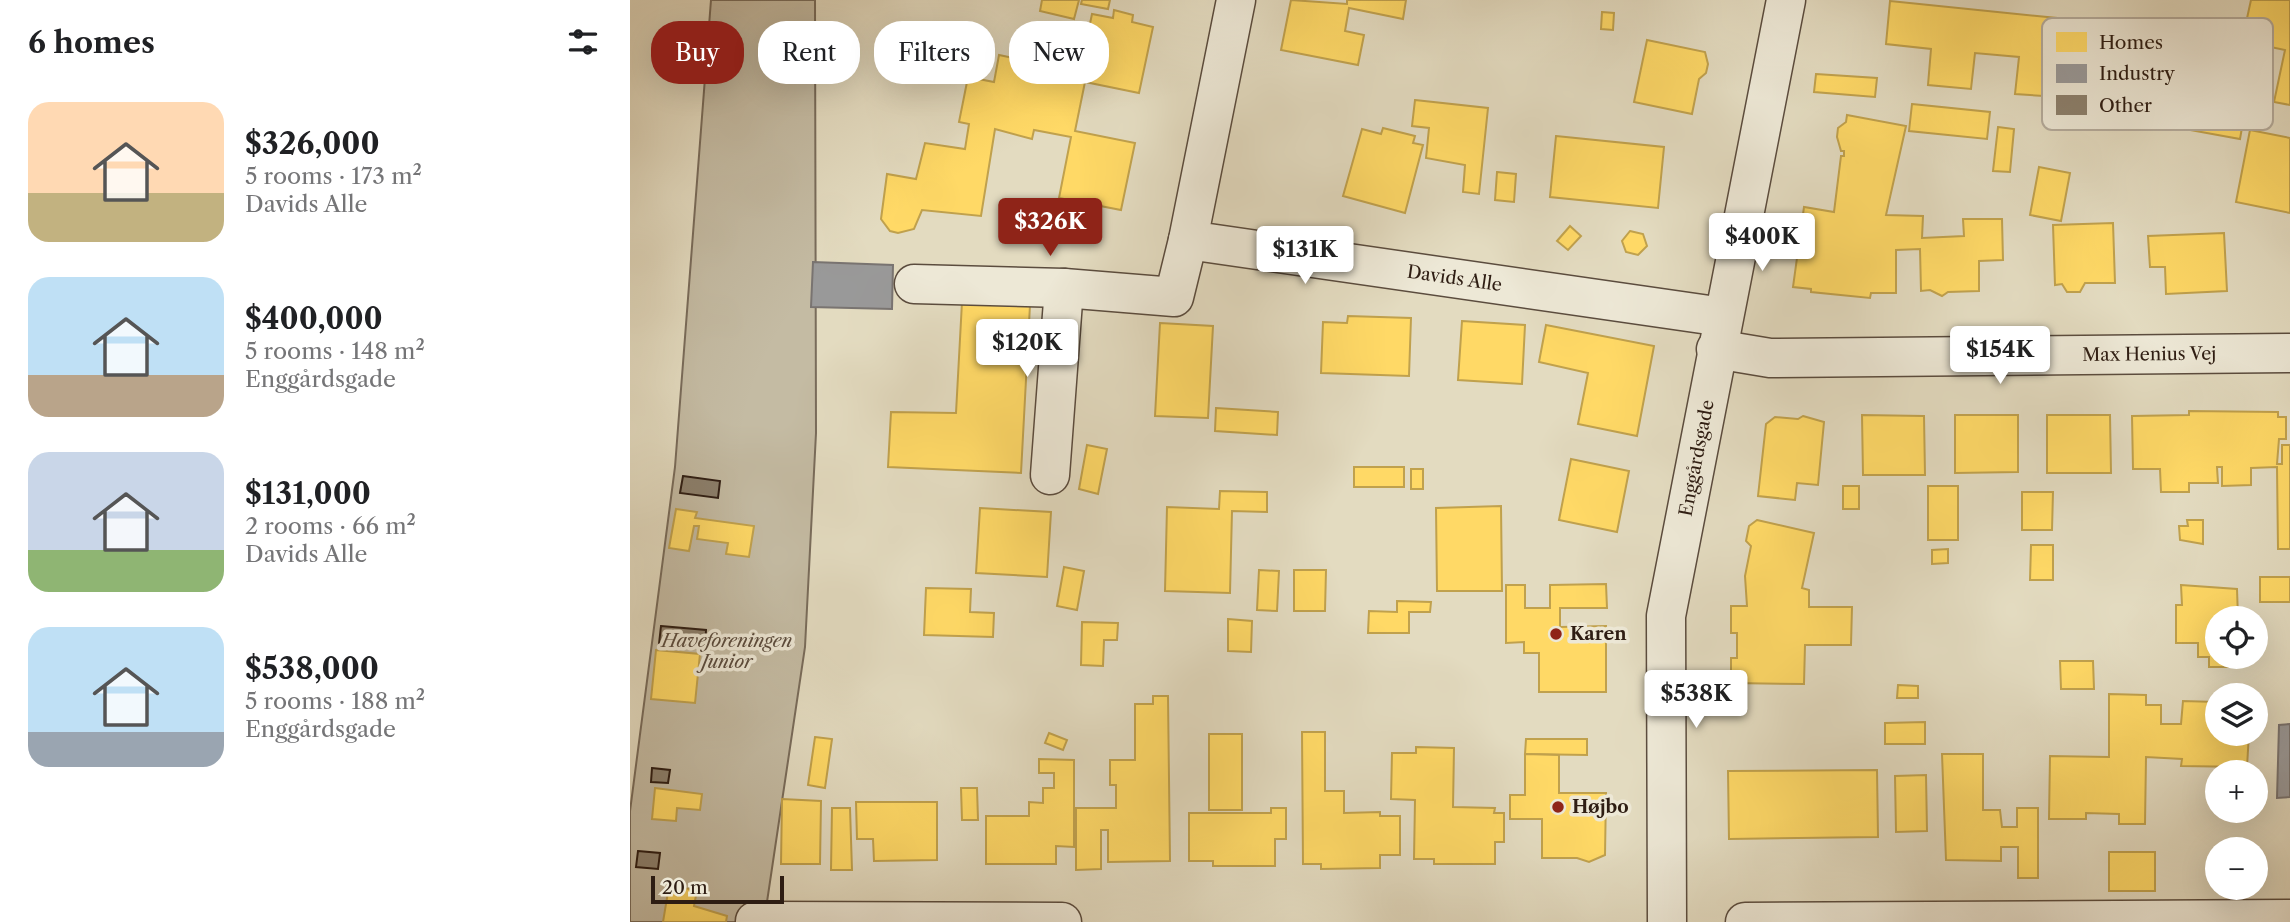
<!DOCTYPE html>
<meta charset="utf-8">
<style>
:root{--surface:#fff;--page:#f2f2f2;--text:#202124;--muted:#757577;--accent:#8f2418}
body{margin:0;font-family:"Libre Caslon Text",serif;background:var(--page);color:var(--text);height:100vh;display:flex;flex-direction:column;font-size:26px;white-space:nowrap}
*{box-sizing:border-box;margin:0}
p{font-size:23px;color:var(--muted)}
.icon{flex:none;width:38px;height:38px;fill:none;stroke:currentColor;stroke-width:2;stroke-linecap:round;stroke-linejoin:round}
.map{position:relative;flex:1;overflow:hidden}
.panel{display:flex;flex-direction:column;background:var(--surface);width:630px}
.panel>*{flex:none}
.top-card{position:absolute;left:21px;top:21px;width:665px;height:63px;display:flex;gap:14px}
.controls{position:absolute;left:1575px;top:606px;display:grid;gap:14px}
.controls a{display:grid;place-items:center;width:63px;height:63px;border-radius:50%;background:var(--surface);box-shadow:0 7px 28px #0002;font-size:35px}
.scale{position:absolute;left:21px;bottom:18px;width:133px;box-sizing:border-box;padding-left:7px;border:4px solid #2e1d13;border-top:0;font-size:19px;line-height:24px;white-space:nowrap;color:#2e1d13;-webkit-text-stroke:5px #ede8d6;paint-order:stroke}
.price{position:absolute;translate:-50% -60px;padding:0 16px;border-radius:7px;background:#fff;color:#222;font-size:23px;line-height:46px;filter:drop-shadow(0 2px 4px #0008)}
.price::after{content:'';position:absolute;left:50%;top:42px;width:21px;height:16px;margin-left:-10px;background:inherit;clip-path:polygon(0 0,100% 0,50% 100%)}
.price.on{background:var(--accent);color:#fff}
ul{padding:0;list-style:none}
li{display:flex;align-items:center;gap:21px;height:175px;padding:0 28px}
li span{display:grid;place-items:center;flex:none;width:196px;height:140px;border-radius:21px;color:#555}
li>.icon{margin-inline-start:auto}
span .icon{width:84px;height:84px;fill:#fffc;stroke-width:1}
li b{font-size:30px}
h2{display:flex;justify-content:space-between;align-items:center;height:84px;padding:0 28px;font-size:30px}
.chip{padding:0 24px;border-radius:28px;background:var(--surface);box-shadow:0 7px 28px #0002;font-size:24px;line-height:63px}
.chip.on{background:var(--accent);color:#fff}
main{display:flex;flex:1;min-height:0}
.map>svg:first-child{display:block}
.green{fill:#c4bba3;stroke:#796c5b;stroke-width:2}
.homes{fill:#ffd966;stroke:#c0a14d;stroke-width:2}
.industry{fill:#999;stroke:#797471;stroke-width:2}
.building{fill:#8c806d;stroke:#2e1d13;stroke-width:2}
.lines{fill:none;stroke-linecap:round;stroke-linejoin:round}
.street-casing{stroke:#5b4c3e;stroke-width:41}
.street{stroke:#ede8d6;stroke-width:38}
.poi-dot{fill:#8f2418;stroke:#ede8d6;stroke-width:2.5}
.labels{text-anchor:middle;stroke-width:7;stroke-linejoin:round;paint-order:stroke}
.street-label{font-size:18px;fill:#2e1d13;stroke:#ede8d6}
.poi-label{font-size:18px;font-weight:bold;fill:#2e1d13;stroke:#ede8d6;text-anchor:start}
.park-label{font-size:18px;font-style:italic;fill:#5b4c3e;stroke:#ede8d6}
.key{fill:#ede8d6;stroke:#b4ab9c;stroke-width:2}
.key-label{font-size:19px;fill:#2e1d13}
</style>
<main>
<section class="panel">
<h2>6 homes<svg class="icon" aria-label="filters" viewBox="0 0 24 24"><path d="M4 7h16M4 17h16"/><circle cx="9" cy="7" r="2"/><circle cx="15" cy="17" r="2"/></svg></h2>
<ul>
<li><span style="background:linear-gradient(#ffd9b3 65%,#c2b280 0)"><svg class="icon" aria-label="home" viewBox="0 0 24 24"><path d="M3 11l9-7 9 7M6 9v11h12V9"/></svg></span><div><b>$326,000</b><p>5 rooms · 173 m²</p><p>Davids Alle</p></div></li>
<li><span style="background:linear-gradient(#bfe0f5 70%,#b9a48a 0)"><svg class="icon" aria-label="home" viewBox="0 0 24 24"><path d="M3 11l9-7 9 7M6 9v11h12V9"/></svg></span><div><b>$400,000</b><p>5 rooms · 148 m²</p><p>Enggårdsgade</p></div></li>
<li><span style="background:linear-gradient(#c9d6e8 70%,#8fb573 0)"><svg class="icon" aria-label="home" viewBox="0 0 24 24"><path d="M3 11l9-7 9 7M6 9v11h12V9"/></svg></span><div><b>$131,000</b><p>2 rooms · 66 m²</p><p>Davids Alle</p></div></li>
<li><span style="background:linear-gradient(#bfe0f5 75%,#9aa5b1 0)"><svg class="icon" aria-label="home" viewBox="0 0 24 24"><path d="M3 11l9-7 9 7M6 9v11h12V9"/></svg></span><div><b>$538,000</b><p>5 rooms · 188 m²</p><p>Enggårdsgade</p></div></li>
</ul>
</section>
<div class="map">
<svg width="1660" height="922" viewBox="0 0 1660 922">
<rect width="100%" height="100%" fill="#e3dbc0"/>
<filter id="stains"><feTurbulence type="fractalNoise" baseFrequency=".00286" numOctaves="4"/><feColorMatrix values="0 0 0 0 .2 0 0 0 0 .09 0 0 0 0 .02 0 0 0 .5 -.17"/></filter>
<radialGradient id="worn" r=".72"><stop offset=".6" stop-color="#630" stop-opacity="0"/><stop offset="1" stop-color="#630" stop-opacity=".3"/></radialGradient>
<!-- green -->
<polygon class="green" points="81,0 185,0 186,433 175,647 134,922 0,922 0,811 45,467"/>
<!-- homes -->
<g class="homes">
<polygon points="412,0 449,0 444,19 410,11"/>
<polygon points="452,0 480,0 478,9 451,4"/>
<polygon points="661,0 717,4 717,0 776,0 773,19 719,8 715,31 734,35 728,65 651,50"/>
<polygon points="1621,0 1660,0 1660,105 1644,102 1655,50 1612,41"/>
<polygon points="1260,1 1437,19 1429,97 1385,94 1389,57 1345,53 1341,89 1298,85 1301,49 1256,44"/>
<polygon points="484,10 503,15 502,22 523,27 509,93 455,82 445,131 505,143 491,210 429,198 441,137 404,130 402,139 365,129 351,216 292,210 284,229 268,233 260,231 251,219 257,174 286,179 295,143 335,149 339,124 329,122 338,77 364,82 369,55 450,72 462,14 483,18"/>
<polygon points="972,12 984,13 983,30 971,29"/>
<polygon points="1017,40 1075,52 1078,64 1076,73 1069,79 1062,114 1004,102"/>
<polygon points="1186,74 1247,78 1245,97 1184,92"/>
<polygon points="785,100 858,108 849,194 833,192 835,165 796,158 799,128 782,126"/>
<polygon points="1282,104 1360,112 1357,139 1279,131"/>
<polygon points="1553,106 1614,116 1610,139 1549,128"/>
<polygon points="1217,115 1276,126 1256,215 1293,216 1292,238 1334,236 1333,219 1372,219 1373,260 1349,261 1349,291 1318,292 1312,296 1300,290 1291,291 1290,249 1266,250 1266,293 1241,293 1240,298 1181,292 1181,289 1163,287 1174,207 1204,212 1211,156 1214,156 1214,151 1211,151 1207,137 1208,128 1216,122"/>
<polygon points="1368,127 1384,129 1380,172 1363,171"/>
<polygon points="753,128 785,136 783,143 793,145 775,213 713,196 732,129 751,134"/>
<polygon points="1620,130 1660,138 1660,213 1606,202"/>
<polygon points="926,136 1034,147 1028,208 920,197"/>
<polygon points="1409,167 1440,173 1431,221 1400,215"/>
<polygon points="867,172 886,174 884,202 865,200"/>
<polygon points="1483,223 1485,283 1455,283 1450,292 1437,292 1432,284 1425,285 1423,225"/>
<polygon points="940,226 951,236 938,250 927,241"/>
<polygon points="1000,231 1013,234 1017,246 1008,255 996,252 992,241"/>
<polygon points="1594,233 1597,291 1536,294 1535,267 1520,267 1518,236"/>
<polygon points="332,302 400,305 391,473 258,467 261,412 326,413"/>
<polygon points="718,316 781,318 779,376 691,373 693,322 717,323"/>
<polygon points="832,321 895,325 892,384 828,380"/>
<polygon points="530,323 583,326 578,418 525,416"/>
<polygon points="916,325 1024,346 1007,436 948,424 958,373 909,362"/>
<polygon points="586,408 648,412 647,435 585,431"/>
<polygon points="1559,411 1648,412 1648,417 1656,417 1656,439 1649,439 1647,464 1652,464 1652,445 1660,445 1660,549 1648,549 1647,467 1621,468 1621,485 1592,486 1592,467 1587,467 1588,483 1559,483 1559,492 1531,492 1530,469 1503,469 1502,416 1559,415"/>
<polygon points="1232,415 1294,416 1295,475 1233,475"/>
<polygon points="1325,415 1388,415 1388,472 1325,473"/>
<polygon points="1417,415 1480,415 1481,473 1417,473"/>
<polygon points="1173,416 1194,422 1188,485 1167,483 1165,500 1128,496 1136,424 1145,417 1168,419"/>
<polygon points="457,445 477,449 468,494 449,489"/>
<polygon points="941,459 999,471 987,532 929,520"/>
<rect x="724" y="467" width="50" height="20"/>
<rect x="781" y="469" width="12" height="20"/>
<rect x="1213" y="486" width="16" height="23"/>
<rect x="1298" y="486" width="30" height="54"/>
<polygon points="590,491 637,492 637,512 602,511 600,593 535,591 537,507 589,509"/>
<polygon points="1392,492 1423,492 1422,530 1392,530"/>
<polygon points="871,506 872,591 807,591 806,508"/>
<polygon points="350,508 421,512 417,577 346,573"/>
<polygon points="46,509 67,512 65,518 124,526 119,557 96,554 98,543 67,539 69,526 64,526 59,551 39,548"/>
<polygon points="1127,520 1184,533 1172,588 1179,590 1179,607 1222,607 1221,645 1175,645 1174,684 1101,683 1101,658 1107,658 1107,633 1101,633 1101,606 1117,606 1115,576 1121,546 1116,541 1119,526"/>
<polygon points="1557,520 1573,520 1573,544 1550,540 1549,526 1558,526"/>
<polygon points="1401,545 1423,545 1423,580 1400,580"/>
<polygon points="1318,549 1318,563 1302,564 1302,550"/>
<polygon points="434,567 454,571 447,610 427,606"/>
<polygon points="629,570 649,571 647,611 627,610"/>
<polygon points="664,570 696,570 695,611 664,611"/>
<rect x="1630" y="577" width="30" height="25"/>
<polygon points="976,584 977,608 930,608 930,627 976,626 976,692 909,692 909,653 894,653 894,642 876,643 876,585 895,585 895,608 920,608 920,585"/>
<polygon points="1551,585 1607,589 1608,618 1587,618 1587,656 1612,656 1598,657 1598,667 1579,667 1579,657 1568,657 1568,643 1546,643 1546,605 1552,605"/>
<polygon points="296,588 341,589 340,612 364,613 363,637 294,635"/>
<polygon points="767,601 801,602 800,612 779,612 779,633 738,633 739,611 767,612"/>
<polygon points="598,619 622,621 621,652 598,651"/>
<polygon points="452,622 488,623 487,640 474,640 473,666 451,665"/>
<polygon points="26,650 70,654 65,703 21,699"/>
<polygon points="1430,661 1463,661 1464,689 1431,689"/>
<polygon points="1268,685 1288,686 1288,698 1267,698"/>
<polygon points="1479,694 1516,695 1516,705 1531,705 1531,724 1551,724 1553,701 1587,702 1587,733 1619,733 1617,767 1551,766 1552,759 1516,757 1515,824 1489,824 1489,814 1456,813 1456,819 1419,819 1420,756 1479,757"/>
<polygon points="523,696 538,696 540,861 478,862 478,830 471,830 471,869 446,870 446,808 486,808 486,785 480,785 480,760 505,760 505,704 523,704"/>
<polygon points="1295,722 1295,744 1255,744 1255,723"/>
<polygon points="672,732 695,732 695,791 714,791 714,813 750,812 750,816 770,816 770,855 750,855 750,868 691,869 691,864 673,864"/>
<polygon points="419,733 437,740 433,750 415,743"/>
<rect x="579" y="734" width="33" height="76"/>
<polygon points="185,737 202,739 195,788 178,785"/>
<polygon points="896,739 957,739 957,755 895,754"/>
<polygon points="786,747 824,748 823,807 865,808 864,813 874,813 874,842 865,842 865,864 804,864 804,859 784,859 785,800 761,799 762,753 786,753"/>
<polygon points="895,754 929,755 929,793 976,793 975,855 959,862 947,858 912,858 912,819 880,819 880,795 895,795"/>
<polygon points="1312,754 1353,754 1353,810 1370,810 1372,827 1387,827 1387,808 1408,808 1408,878 1388,878 1388,847 1371,847 1371,861 1316,860"/>
<polygon points="409,759 444,760 444,847 426,846 426,864 356,864 356,816 399,816 399,802 413,803 413,788 424,788 424,773 409,773"/>
<polygon points="1247,770 1248,837 1099,839 1098,771"/>
<polygon points="1296,775 1297,831 1266,832 1265,776"/>
<polygon points="25,788 72,794 70,810 47,808 46,821 22,819"/>
<polygon points="331,788 347,788 348,820 332,820"/>
<polygon points="152,799 191,801 190,864 151,864"/>
<polygon points="226,802 307,802 307,860 244,861 243,839 227,839"/>
<polygon points="202,808 220,808 222,870 201,870"/>
<polygon points="641,808 656,808 656,839 645,839 645,866 583,866 583,861 559,861 559,813 641,813"/>
<rect x="1479" y="852" width="46" height="39"/>
<polygon points="39,886 67,890 64,906 97,916 96,922 33,922"/>
</g>
<!-- industry -->
<g class="industry">
<polygon points="183,262 263,265 262,309 181,307"/>
<polygon points="1660,724 1660,797 1647,798 1649,725"/>
</g>
<!-- building -->
<g class="building">
<polygon points="53,476 90,481 88,498 50,493"/>
<polygon points="31,626 76,630 75,648 29,644"/>
<polygon points="22,768 40,770 38,783 21,782"/>
<polygon points="8,851 30,853 28,869 6,867"/>
</g>
<g class="lines">
<defs>
<g id="street">
<path id="s1" d="M606 0 558 240 1093 317"/>
<polyline points="284,284 434,288 544,297 558,240"/>
<path id="s2" d="M1086 349 1140 358 1660 353"/>
<polyline points="420,475 434,288"/>
<polyline points="125,921 432,922"/>
<path id="s3" d="M1037 922 1036 616 1156 0"/>
<polyline points="1115,922 1660,919"/>
</g>
</defs>
<!-- street casing -->
<use href="#street" class="street-casing"/>
<!-- street -->
<use href="#street" class="street"/>
</g>
<!-- markers -->
<g class="poi-dot">
<circle cx="926" cy="634" r="7"/>
<circle cx="928" cy="807" r="7"/>
</g>
<g class="labels">
<!-- street labels -->
<g class="street-label">
<text dy="6" stroke="none"><textPath href="#s1" startOffset="514">Davids Alle</textPath></text>
<text dy="6" stroke="none"><textPath href="#s2" startOffset="434">Max Henius Vej</textPath></text>
<text dy="6" stroke="none"><textPath href="#s3" startOffset="467">Enggårdsgade</textPath></text>
</g>
<!-- poi labels -->
<g class="poi-label">
<text x="940" y="640">Karen</text>
<text x="942" y="813">Højbo</text>
</g>
<!-- park labels -->
<g class="park-label">
<text x="97" y="647">Haveforeningen<tspan x="97" dy="21">Junior</tspan></text>
</g>
</g>
<!-- legend -->
<rect x="1412" y="18" width="231" height="112" rx="10" class="key"/>
<rect x="1426" y="32" width="31" height="20" fill="#ffd966"/>
<rect x="1426" y="64" width="31" height="19" fill="#999"/>
<rect x="1426" y="95" width="31" height="20" fill="#8c806d"/>
<g class="key-label">
<text x="1469" y="49">Homes</text>
<text x="1469" y="80">Industry</text>
<text x="1469" y="112">Other</text>
</g>
<rect width="100%" height="100%" filter="url(#stains)"/>
<rect width="100%" height="100%" fill="url(#worn)"/>
</svg>
<div class="controls">
<a><svg class="icon" aria-label="locate" viewBox="0 0 24 24"><circle cx="12" cy="12" r="6"/><path d="M12 2v4M12 18v4M2 12h4M18 12h4"/></svg></a>
<a><svg class="icon" aria-label="layers" viewBox="0 0 24 24"><path d="M12 4l9 5-9 5-9-5zM3 14l9 5 9-5"/></svg></a>
<a>+</a>
<a>−</a>
</div>
<div class="scale">20 m</div>
<b class="price on" style="left:420px;top:258px">$326K</b>
<b class="price" style="left:1132px;top:273px">$400K</b>
<b class="price" style="left:675px;top:286px">$131K</b>
<b class="price" style="left:397px;top:379px">$120K</b>
<b class="price" style="left:1370px;top:386px">$154K</b>
<b class="price" style="left:1066px;top:730px">$538K</b>
<div class="top-card">
<a class="chip on">Buy</a>
<a class="chip">Rent</a>
<a class="chip">Filters</a>
<a class="chip">New</a>
</div>
</div>
</main>
